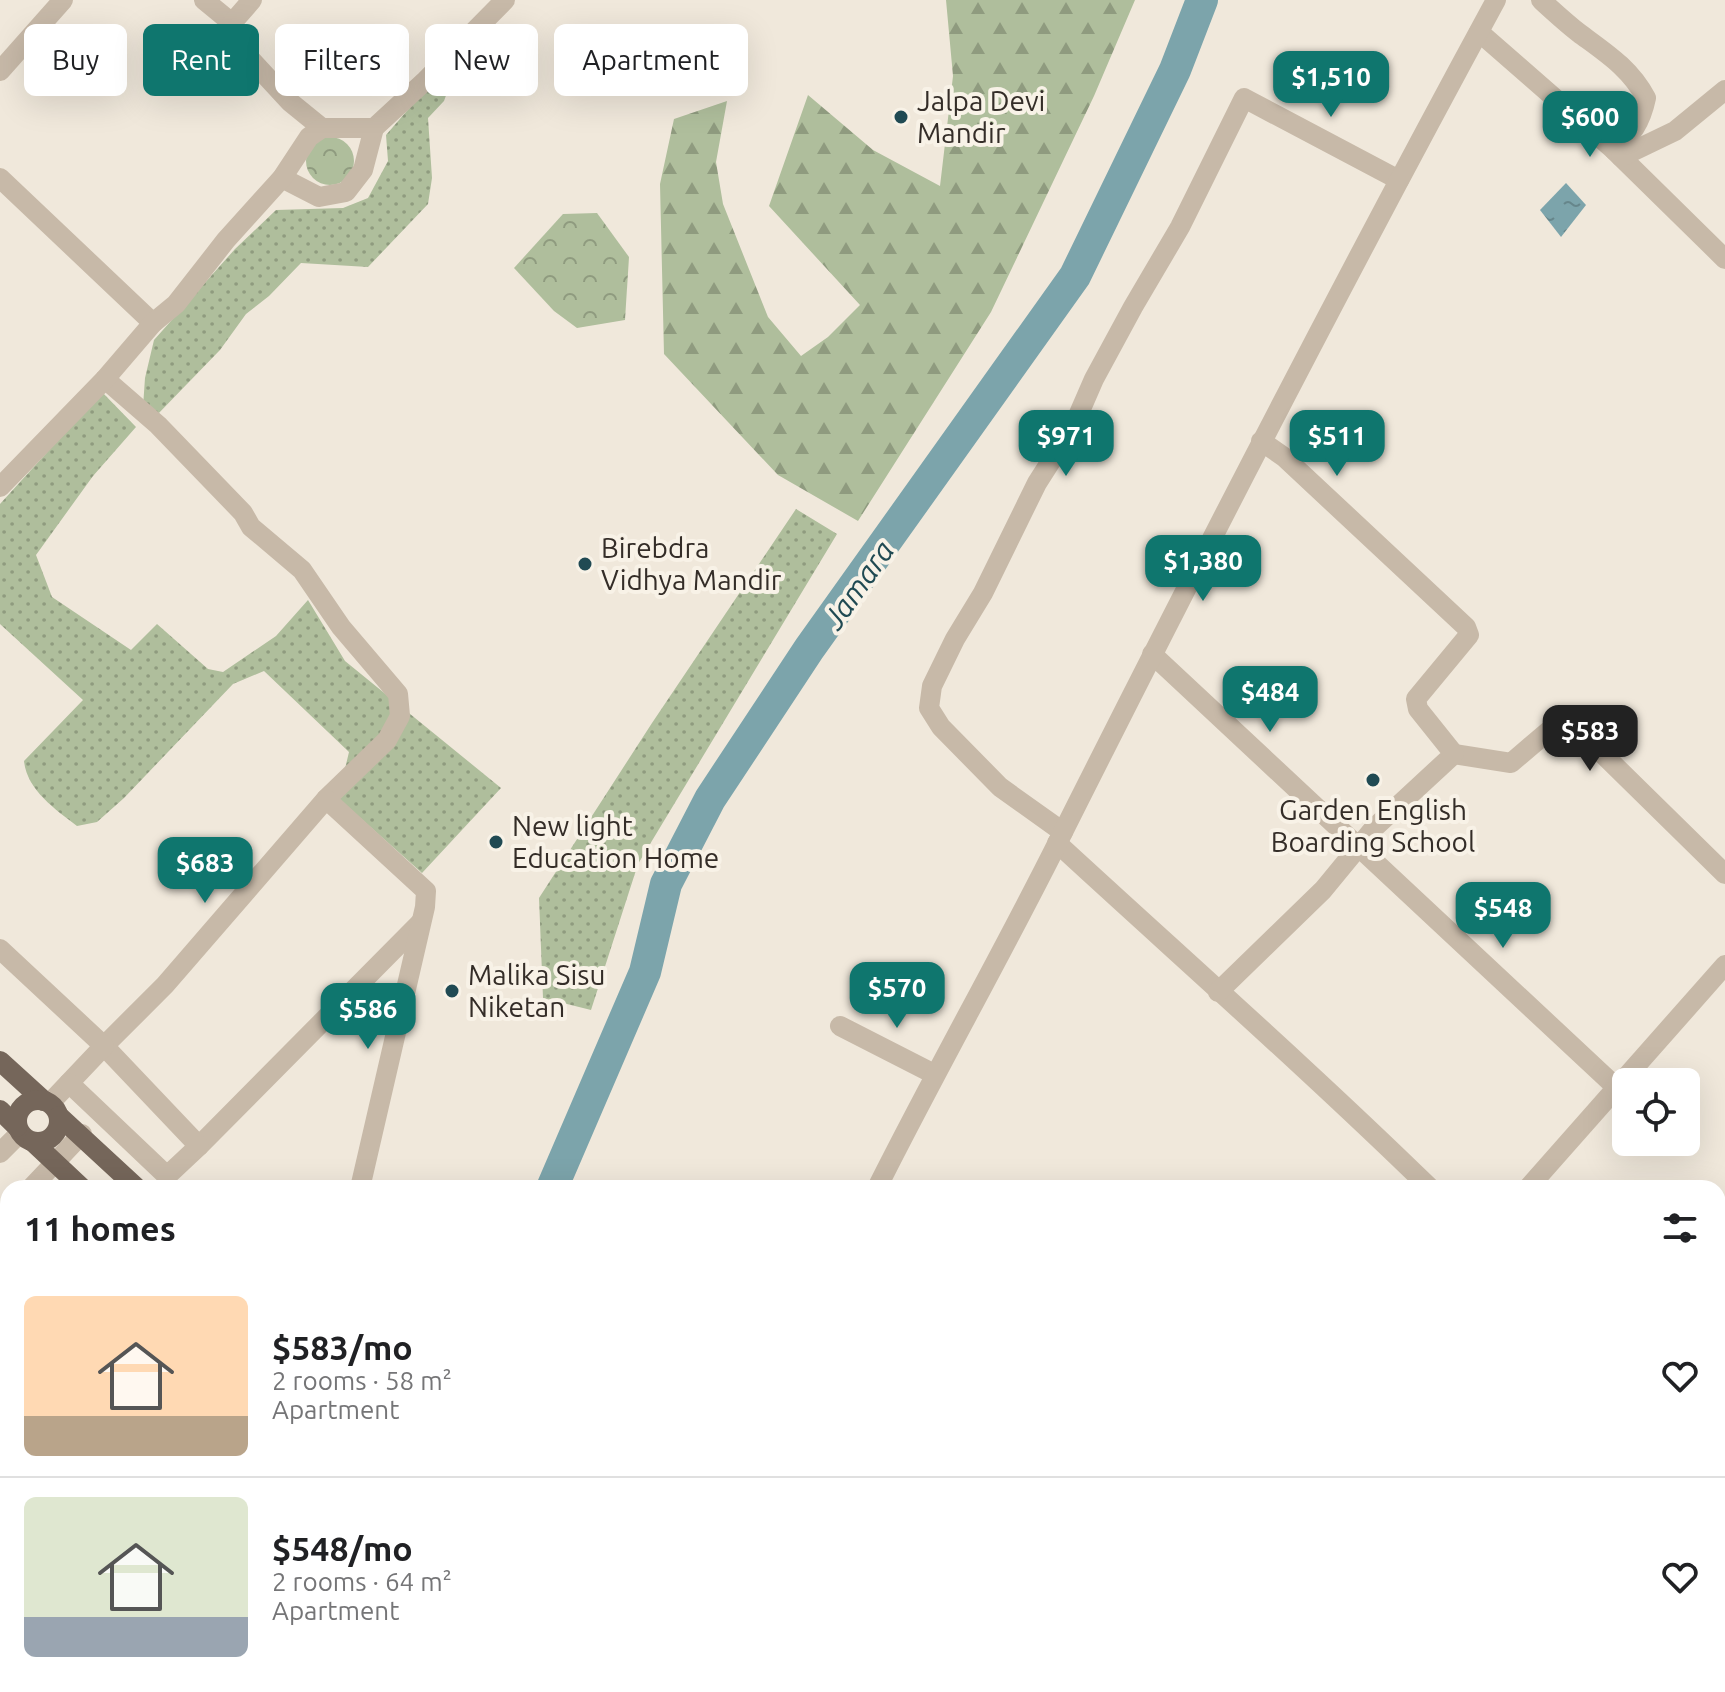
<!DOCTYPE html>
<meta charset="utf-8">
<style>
:root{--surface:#fff;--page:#f6f6f6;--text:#202124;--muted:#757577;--line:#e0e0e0;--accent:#0f766e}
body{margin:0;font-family:Ubuntu,sans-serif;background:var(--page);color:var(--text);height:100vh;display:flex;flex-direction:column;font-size:30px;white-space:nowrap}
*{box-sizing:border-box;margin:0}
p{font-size:26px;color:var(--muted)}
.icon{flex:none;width:44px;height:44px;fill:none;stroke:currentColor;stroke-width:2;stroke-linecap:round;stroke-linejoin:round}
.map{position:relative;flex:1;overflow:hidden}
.sheet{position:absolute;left:0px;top:1180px;width:1726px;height:512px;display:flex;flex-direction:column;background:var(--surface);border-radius:24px 24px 0 0;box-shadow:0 8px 32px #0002}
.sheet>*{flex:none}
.guide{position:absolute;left:24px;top:24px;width:800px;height:72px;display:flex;gap:16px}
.tools{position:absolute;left:1612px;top:1068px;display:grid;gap:16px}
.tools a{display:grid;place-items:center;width:88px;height:88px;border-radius:12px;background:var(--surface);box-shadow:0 8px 32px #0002;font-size:40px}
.price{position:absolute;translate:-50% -68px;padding:0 18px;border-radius:16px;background:var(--accent);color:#fff;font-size:26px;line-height:52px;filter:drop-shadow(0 2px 4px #0008)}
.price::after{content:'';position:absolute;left:50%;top:48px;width:24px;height:18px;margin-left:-12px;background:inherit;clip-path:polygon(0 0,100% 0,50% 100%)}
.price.current{background:#222;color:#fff}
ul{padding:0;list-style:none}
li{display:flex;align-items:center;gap:24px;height:200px;padding:0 24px}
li+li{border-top:2px solid var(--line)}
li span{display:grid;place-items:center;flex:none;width:224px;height:160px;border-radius:12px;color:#555}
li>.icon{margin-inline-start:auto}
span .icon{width:96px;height:96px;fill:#fffc;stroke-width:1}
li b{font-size:34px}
h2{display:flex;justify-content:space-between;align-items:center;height:96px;padding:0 24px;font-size:34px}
.chip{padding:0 28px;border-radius:12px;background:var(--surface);box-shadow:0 8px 32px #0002;font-size:28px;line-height:72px}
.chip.current{background:var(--accent);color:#fff}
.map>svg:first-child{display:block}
.grass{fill:url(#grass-dots)}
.forest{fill:url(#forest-firs)}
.park{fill:url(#park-crowns)}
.water{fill:url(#water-ripples)}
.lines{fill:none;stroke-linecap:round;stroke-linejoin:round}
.river{stroke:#7ca4ab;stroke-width:32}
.minor{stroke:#c7b9a8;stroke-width:20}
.major{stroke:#75665a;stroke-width:20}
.poi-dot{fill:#204a53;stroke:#f8f2e7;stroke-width:3}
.labels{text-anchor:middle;stroke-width:8;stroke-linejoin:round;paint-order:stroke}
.poi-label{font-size:28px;fill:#342d28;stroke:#f8f2e7;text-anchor:start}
.water-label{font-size:30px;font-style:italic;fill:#204a53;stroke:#f8f2e7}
</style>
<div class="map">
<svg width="1725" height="1692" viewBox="0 0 1725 1692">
<defs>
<pattern id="grass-dots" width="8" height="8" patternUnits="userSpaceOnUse" patternTransform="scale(2)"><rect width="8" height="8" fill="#afbe9c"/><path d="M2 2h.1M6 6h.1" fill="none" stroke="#8f9b7f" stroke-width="1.8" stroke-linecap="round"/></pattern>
<pattern id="forest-firs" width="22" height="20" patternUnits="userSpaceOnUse" patternTransform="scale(2)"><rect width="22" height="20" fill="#afbe9c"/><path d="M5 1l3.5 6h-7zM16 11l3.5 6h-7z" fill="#8f9b7f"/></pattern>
<pattern id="park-crowns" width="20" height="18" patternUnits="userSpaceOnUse" patternTransform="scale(2)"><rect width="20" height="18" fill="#afbe9c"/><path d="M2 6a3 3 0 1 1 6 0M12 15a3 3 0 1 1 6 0" fill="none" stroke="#8f9b7f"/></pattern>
<pattern id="water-ripples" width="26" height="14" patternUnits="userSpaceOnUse" patternTransform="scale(2)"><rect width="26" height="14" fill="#7ca4ab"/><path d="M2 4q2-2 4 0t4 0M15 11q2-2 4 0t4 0" fill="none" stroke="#66868b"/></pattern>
</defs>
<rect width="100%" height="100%" fill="#f0e8db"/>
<!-- grass -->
<g class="grass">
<polygon points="457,65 444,101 428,118 432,178 428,204 368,267 301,263 269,296 246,314 220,350 156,416 143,407 145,378 154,340 235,249 276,210 343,208 368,198 388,161 386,135 425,90"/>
<path d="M102 392 136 427 93 476 36 555 52 597 131 650 157 624 208 669 223 672 276 636 308 600 345 661 501 788 422 873 338 798 349 752 264 671 233 684 124 798 97 822 77 826C55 809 27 790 24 761L83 700 0 624V504Z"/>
<polygon points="796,509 837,534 638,864 591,1010 543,998 539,898 652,723"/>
</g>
<!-- forest -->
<g class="forest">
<polygon points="946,0 1135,0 1094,96 991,312 858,521 778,475 664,354 660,184 674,119 727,101 716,162 723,204 768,317 801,356 828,337 860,305 769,206 808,95 873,150 940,186 953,76"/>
<polygon points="1122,1684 1201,1684 1205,1692 1116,1692"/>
</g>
<!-- park -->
<g class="park">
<circle cx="330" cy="161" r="24"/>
<polygon points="597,213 629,257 625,320 577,328 554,311 514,268 563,214"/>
</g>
<!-- water -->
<polygon class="water" points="1566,183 1586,205 1561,237 1540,210"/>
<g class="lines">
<!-- river -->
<g class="river">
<polyline points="552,1188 645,972 666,884 710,799 809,649 1075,276 1175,70 1202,0"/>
<polyline points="348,1692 350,1684"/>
</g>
<!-- minor -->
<g class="minor">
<polyline points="204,0 232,23 242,50 290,102 322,128"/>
<path d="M1541 0C1553 11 1566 23 1579 33 1606 53 1630 68 1646 98 1641 122 1632 135 1614 150"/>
<polyline points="232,23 252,0"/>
<polyline points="1479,32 1614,150 1725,259"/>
<polyline points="0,71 63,0"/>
<polyline points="1621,157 1675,131 1725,90"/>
<polyline points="0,178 153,323"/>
<polyline points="282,178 319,197 346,192 363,170 374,128"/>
<polyline points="105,379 158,425 243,513 251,527 302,570 341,627 398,694 400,716 387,740 326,799 165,985 104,1046 199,1146 420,923"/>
<polyline points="0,487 105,379 153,323 176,304 226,240 282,178 309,137 322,128 374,128 426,80 505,0"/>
<polyline points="1152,654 1617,1088"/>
<polyline points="1454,754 1511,763 1565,717 1725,874"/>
<polyline points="326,799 426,891 425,907 360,1188"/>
<polyline points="1063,832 1000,787 941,727 929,708 932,686 955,639 983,593 1037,483 1074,425 1094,379 1133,307 1180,227 1244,98 1399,180"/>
<path d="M1057 843C1182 958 1309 1070 1430 1188"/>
<polyline points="0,949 104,1046 50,1103"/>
<polyline points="1218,992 1323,890 1374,828 1454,754 1418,709 1416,699 1469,635 1466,627 1284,457 1261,441"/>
<polyline points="840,1026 934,1074"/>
<polyline points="69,1083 167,1176 199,1146"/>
<polyline points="0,1153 20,1133"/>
<polyline points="31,1188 82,1134"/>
<path d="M877 1188C935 1072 1000 958 1058 842 1200 559 1345 278 1496 0"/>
<polyline points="1528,1188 1725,965"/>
<polyline points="0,1222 8,1213"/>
<polyline points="1718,1456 1725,1462"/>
<polyline points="1718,1617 1725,1609"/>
<polyline points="893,1684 903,1692"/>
<polyline points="1318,1684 1327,1692"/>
<polyline points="1549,1684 1557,1692"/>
<polyline points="504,1692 507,1684"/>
<polyline points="1048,1692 1055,1684"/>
<polyline points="1648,1692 1656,1684"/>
</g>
<!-- major -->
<g class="major">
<polyline points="0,1061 44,1101"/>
<circle cx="38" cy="1121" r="21"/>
<polyline points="0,1110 17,1127"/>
<polyline points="59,1116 137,1188"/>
<polyline points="33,1142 82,1188"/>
<polyline points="655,1684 663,1692"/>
</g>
</g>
<!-- markers -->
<g class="poi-dot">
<circle cx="901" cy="117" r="8"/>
<circle cx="585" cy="564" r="8"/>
<circle cx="1373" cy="780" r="8"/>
<circle cx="496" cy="842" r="8"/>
<circle cx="452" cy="991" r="8"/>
</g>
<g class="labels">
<!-- poi labels -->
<g class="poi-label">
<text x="917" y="111">Jalpa Devi<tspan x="917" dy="32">Mandir</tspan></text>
<text x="601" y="558">Birebdra<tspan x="601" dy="32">Vidhya Mandir</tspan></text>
<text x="1373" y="820" text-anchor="middle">Garden English<tspan x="1373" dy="32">Boarding School</tspan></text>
<text x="512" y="836">New light<tspan x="512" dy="32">Education Home</tspan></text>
<text x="468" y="985">Malika Sisu<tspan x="468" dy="32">Niketan</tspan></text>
</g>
<!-- water labels -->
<g class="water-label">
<text transform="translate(859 585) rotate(-55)" y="10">Jamara</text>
</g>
</g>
</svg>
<div class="tools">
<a><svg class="icon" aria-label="locate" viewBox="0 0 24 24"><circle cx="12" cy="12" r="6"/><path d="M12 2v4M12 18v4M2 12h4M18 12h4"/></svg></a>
</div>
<b class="price" style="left:1331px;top:119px">$1,510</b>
<b class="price" style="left:1590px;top:159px">$600</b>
<b class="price" style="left:1066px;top:478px">$971</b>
<b class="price" style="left:1337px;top:478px">$511</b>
<b class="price" style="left:1203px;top:603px">$1,380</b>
<b class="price" style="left:1270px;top:734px">$484</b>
<b class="price current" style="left:1590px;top:773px">$583</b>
<b class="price" style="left:205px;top:905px">$683</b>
<b class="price" style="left:1503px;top:950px">$548</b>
<b class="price" style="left:897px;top:1030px">$570</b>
<b class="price" style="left:368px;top:1051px">$586</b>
<div class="guide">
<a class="chip">Buy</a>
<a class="chip current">Rent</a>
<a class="chip">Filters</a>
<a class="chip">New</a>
<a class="chip">Apartment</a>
</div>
<section class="sheet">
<h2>11 homes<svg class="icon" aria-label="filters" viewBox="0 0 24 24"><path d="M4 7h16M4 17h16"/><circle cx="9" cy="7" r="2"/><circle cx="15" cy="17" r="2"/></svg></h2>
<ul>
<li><span style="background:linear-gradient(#ffd9b3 75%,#b9a48a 0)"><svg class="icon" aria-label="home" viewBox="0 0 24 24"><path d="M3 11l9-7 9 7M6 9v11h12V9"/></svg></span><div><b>$583/mo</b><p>2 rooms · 58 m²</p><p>Apartment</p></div><svg class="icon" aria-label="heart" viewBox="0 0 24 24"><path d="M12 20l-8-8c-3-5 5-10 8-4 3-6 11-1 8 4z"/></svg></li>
<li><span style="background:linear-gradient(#dfe7d0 75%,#9aa5b1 0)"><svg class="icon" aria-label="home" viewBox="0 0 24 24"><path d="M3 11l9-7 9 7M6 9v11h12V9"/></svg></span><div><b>$548/mo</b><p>2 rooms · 64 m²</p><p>Apartment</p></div><svg class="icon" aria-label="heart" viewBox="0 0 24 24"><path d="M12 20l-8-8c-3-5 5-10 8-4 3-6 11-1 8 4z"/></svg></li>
</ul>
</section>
</div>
